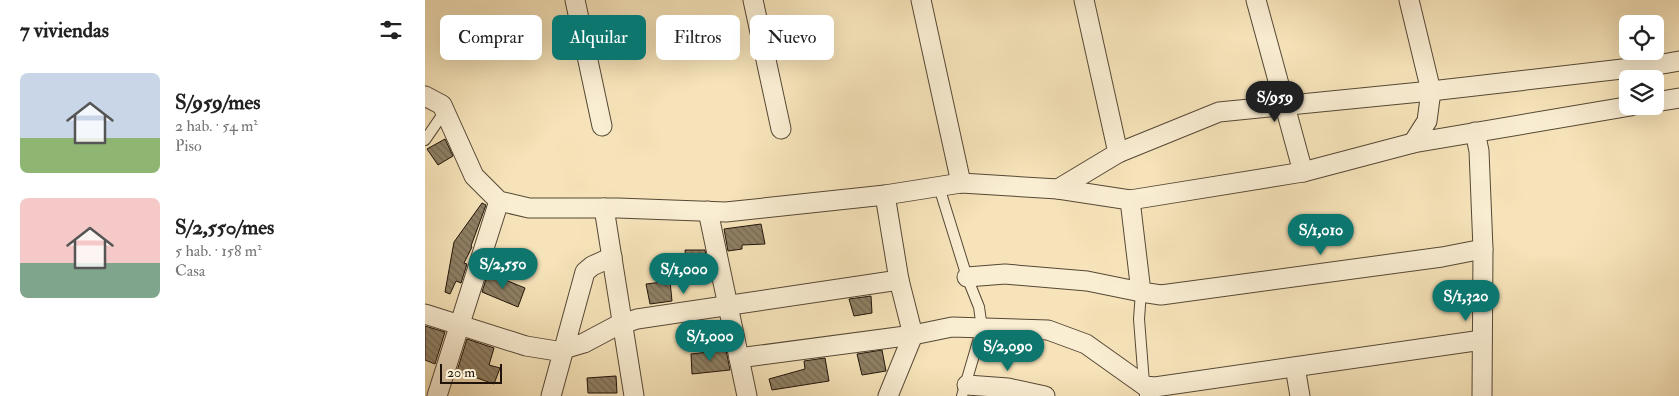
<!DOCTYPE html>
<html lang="es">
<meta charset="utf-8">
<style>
:root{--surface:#fff;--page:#f6f6f6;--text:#222;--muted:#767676;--accent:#0f766e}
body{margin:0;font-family:"IM FELL Double Pica",serif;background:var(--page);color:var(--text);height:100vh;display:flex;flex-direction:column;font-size:19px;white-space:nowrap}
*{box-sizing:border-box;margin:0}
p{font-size:16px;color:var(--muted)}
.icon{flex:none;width:28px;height:28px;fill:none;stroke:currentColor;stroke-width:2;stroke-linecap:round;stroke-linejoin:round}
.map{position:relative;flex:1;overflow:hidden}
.details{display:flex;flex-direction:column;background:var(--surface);width:425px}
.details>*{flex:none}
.top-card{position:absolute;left:15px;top:15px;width:475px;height:45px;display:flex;gap:10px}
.controls{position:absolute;left:1194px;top:15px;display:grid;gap:10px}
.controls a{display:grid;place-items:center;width:45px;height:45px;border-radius:8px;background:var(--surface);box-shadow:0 5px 20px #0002;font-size:25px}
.scale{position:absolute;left:15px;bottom:12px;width:62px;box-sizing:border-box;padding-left:5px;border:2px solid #20140a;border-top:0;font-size:14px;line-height:18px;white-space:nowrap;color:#20140a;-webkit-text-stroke:4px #f9edd2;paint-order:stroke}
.price{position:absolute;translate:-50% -42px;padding:0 11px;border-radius:18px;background:var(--accent);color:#fff;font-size:16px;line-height:32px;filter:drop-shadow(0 1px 2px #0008)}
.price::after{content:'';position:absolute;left:50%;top:30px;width:15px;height:11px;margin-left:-8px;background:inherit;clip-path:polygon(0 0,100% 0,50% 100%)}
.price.selected{background:#222;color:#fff}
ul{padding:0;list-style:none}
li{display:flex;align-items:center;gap:15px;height:125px;padding:0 20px}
li span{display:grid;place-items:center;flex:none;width:140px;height:100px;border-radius:8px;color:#555}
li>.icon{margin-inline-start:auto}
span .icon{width:60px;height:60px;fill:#fffc;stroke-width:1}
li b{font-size:21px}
h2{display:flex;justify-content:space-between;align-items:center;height:60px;padding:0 20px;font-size:21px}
.tag{padding:0 18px;border-radius:8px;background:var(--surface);box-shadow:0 5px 20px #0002;font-size:18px;line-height:45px}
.tag.selected{background:var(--accent);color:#fff}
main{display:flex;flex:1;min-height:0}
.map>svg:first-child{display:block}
.building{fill:url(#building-back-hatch);stroke:#20140a}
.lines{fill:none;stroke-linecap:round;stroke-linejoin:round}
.lane-casing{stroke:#564836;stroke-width:12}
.street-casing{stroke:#564836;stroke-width:21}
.lane{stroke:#f9edd2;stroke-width:10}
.street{stroke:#f9edd2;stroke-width:19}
</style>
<main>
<section class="details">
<h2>7 viviendas<svg class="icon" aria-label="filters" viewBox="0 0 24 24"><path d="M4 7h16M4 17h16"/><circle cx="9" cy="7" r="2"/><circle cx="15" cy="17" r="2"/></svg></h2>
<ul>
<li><span style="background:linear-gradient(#c9d6e8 65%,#8fb573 0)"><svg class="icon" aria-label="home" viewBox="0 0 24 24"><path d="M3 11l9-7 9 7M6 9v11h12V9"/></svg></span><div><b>S/959/mes</b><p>2 hab. · 54 m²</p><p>Piso</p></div></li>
<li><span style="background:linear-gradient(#f6c9c9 65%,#7fa58c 0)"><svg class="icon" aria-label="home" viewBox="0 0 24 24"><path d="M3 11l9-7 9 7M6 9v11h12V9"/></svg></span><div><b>S/2,550/mes</b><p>5 hab. · 158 m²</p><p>Casa</p></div></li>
</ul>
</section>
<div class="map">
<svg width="1254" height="396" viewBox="0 0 1254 396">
<defs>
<pattern id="building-back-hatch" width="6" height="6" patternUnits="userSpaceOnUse" patternTransform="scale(1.25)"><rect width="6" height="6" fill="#8f8065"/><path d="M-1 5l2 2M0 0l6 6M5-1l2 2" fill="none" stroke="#746851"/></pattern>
</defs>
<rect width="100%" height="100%" fill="#f6e3b9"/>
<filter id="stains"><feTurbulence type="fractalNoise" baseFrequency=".004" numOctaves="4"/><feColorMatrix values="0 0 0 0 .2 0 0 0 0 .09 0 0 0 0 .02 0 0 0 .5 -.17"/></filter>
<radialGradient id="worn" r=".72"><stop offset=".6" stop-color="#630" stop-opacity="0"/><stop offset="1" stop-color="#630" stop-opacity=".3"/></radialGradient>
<!-- building -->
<g class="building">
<polygon points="20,139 28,156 13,165 2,149"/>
<polygon points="57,203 61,205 46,246 47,247 39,263 42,264 36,283 31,281 25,294 20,292 29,242"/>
<polygon points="336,224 340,244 317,245 317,249 303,251 299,229"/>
<polygon points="260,250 280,250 283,267 262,271"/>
<polygon points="63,273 100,288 93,307 57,292"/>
<polygon points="245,281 247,301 225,304 221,284"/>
<polygon points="446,296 447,313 429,316 424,299"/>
<polygon points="0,326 20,332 10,364 0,360"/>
<polygon points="42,339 69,348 64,365 75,368 69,384 32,371"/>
<polygon points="301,350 305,370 267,374 266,354"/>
<polygon points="457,350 461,371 437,375 432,354"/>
<polygon points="400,358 404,381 347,390 344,379 380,369 379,361"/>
<polygon points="191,376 192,393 163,393 162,378"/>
</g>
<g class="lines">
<defs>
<g id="lane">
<polyline points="0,140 20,111"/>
<polyline points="514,187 542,277 554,307 557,328 537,396"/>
<polyline points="716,292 714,319 720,396"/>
</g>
<g id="street">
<polyline points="150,0 177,126"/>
<polyline points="328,0 356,129"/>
<polyline points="496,0 536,183"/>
<polyline points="831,0 878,172"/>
<polyline points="984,0 1006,91 1002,121 988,143 1206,106"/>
<polyline points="0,96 17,105 49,176 74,201 104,208 193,208 301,212 460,195 536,183 633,189 705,200 878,172 988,143"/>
<polyline points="1230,102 1254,98"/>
<polyline points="693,153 794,112 1006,91 1232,65 1254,61"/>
<polyline points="633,189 693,153 659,0"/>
<polyline points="705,200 716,292 736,295 1017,257 1058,249 1054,151 1050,132"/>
<polyline points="179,208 209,396"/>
<polyline points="283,211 322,396"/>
<polyline points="542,277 580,274 662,281 716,292"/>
<polyline points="0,314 101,346 132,351 159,343 191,326 212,319 474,280 460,195"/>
<polyline points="314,358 488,335 527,327 623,330 661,344 720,386 730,387 1057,340"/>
<polyline points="870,367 875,396"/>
<polyline points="542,385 583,388 620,396"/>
<polyline points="12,396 74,201"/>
<polyline points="126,396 160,272 167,266 187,257"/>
<polyline points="463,396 488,335 474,280"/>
<polyline points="1057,396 1058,249"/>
</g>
</defs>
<!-- lane casing -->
<use href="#lane" class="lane-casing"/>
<!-- street casing -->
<use href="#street" class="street-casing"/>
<!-- lane -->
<use href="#lane" class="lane"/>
<!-- street -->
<use href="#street" class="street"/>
</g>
<rect width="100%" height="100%" filter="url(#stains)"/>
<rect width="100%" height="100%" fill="url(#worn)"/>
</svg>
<div class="controls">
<a><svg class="icon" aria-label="locate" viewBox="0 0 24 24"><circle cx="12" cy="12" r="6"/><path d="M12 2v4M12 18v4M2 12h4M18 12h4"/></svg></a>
<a><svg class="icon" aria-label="layers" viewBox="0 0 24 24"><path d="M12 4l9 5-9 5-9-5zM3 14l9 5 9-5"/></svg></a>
</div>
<div class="scale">20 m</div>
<b class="price selected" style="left:850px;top:123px">S/959</b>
<b class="price" style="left:896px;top:256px">S/1,010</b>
<b class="price" style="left:78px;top:290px">S/2,550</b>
<b class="price" style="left:259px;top:295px">S/1,000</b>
<b class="price" style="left:1041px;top:322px">S/1,320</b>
<b class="price" style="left:285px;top:362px">S/1,000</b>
<b class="price" style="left:583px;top:372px">S/2,090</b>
<div class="top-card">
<a class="tag">Comprar</a>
<a class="tag selected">Alquilar</a>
<a class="tag">Filtros</a>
<a class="tag">Nuevo</a>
</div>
</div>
</main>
